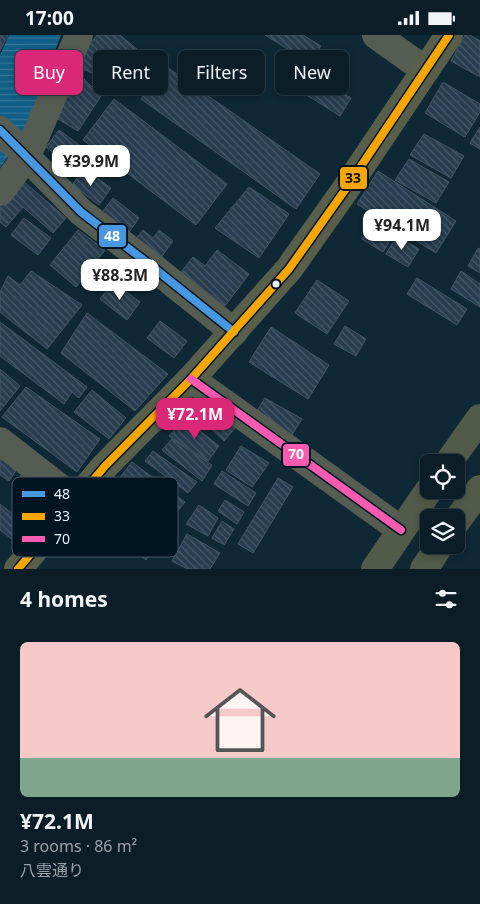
<!DOCTYPE html>
<meta charset="utf-8">
<style>
:root{--surface:#0b1e28;--page:#192b34;--text:#f1f3f6;--muted:#9aa2a8;--line:#2b3c45;--accent:#db2777}
body{margin:0;font-family:"Noto Sans","Noto Sans JP",sans-serif;background:var(--page);color:var(--text);height:100vh;display:flex;flex-direction:column;font-size:19px;white-space:nowrap}
*{box-sizing:border-box;margin:0}
p{font-size:16px;color:var(--muted)}
.icon{flex:none;width:28px;height:28px;fill:none;stroke:currentColor;stroke-width:2;stroke-linecap:round;stroke-linejoin:round}
.map{position:relative;height:534px;overflow:hidden}
.details{display:flex;flex-direction:column;background:var(--surface);flex:1}
.details>*{flex:none}
.top-card{position:absolute;left:15px;top:15px;width:450px;height:45px;display:flex;gap:10px}
.controls{position:absolute;left:420px;top:419px;display:grid;gap:10px}
.controls a{display:grid;place-items:center;width:45px;height:45px;border-radius:8px;background:var(--surface);box-shadow:0 2px 8px #0003,0 0 0 1px var(--line);font-size:25px}
.price{position:absolute;translate:-50% -42px;padding:0 11px;border-radius:10px;background:#fff;color:#222;font-size:16px;line-height:32px;filter:drop-shadow(0 1px 2px #0008)}
.price::after{content:'';position:absolute;left:50%;top:30px;width:15px;height:11px;margin-left:-8px;background:inherit;clip-path:polygon(0 0,100% 0,50% 100%)}
.price.selected{background:var(--accent);color:#fff}
ul{padding:0;list-style:none}
li{display:grid;align-content:center;gap:10px;height:265px;padding:0 20px}
li span{display:grid;place-items:center;height:155px;border-radius:8px;color:#555}
li>.icon{margin-inline-start:auto}
span .icon{width:90px;height:90px;fill:#fffc;stroke-width:1}
li b{font-size:21px}
h2{display:flex;justify-content:space-between;align-items:center;height:60px;padding:0 20px;font-size:21px}
.pill{padding:0 18px;border-radius:8px;background:var(--surface);box-shadow:0 2px 8px #0003,0 0 0 1px var(--line);font-size:18px;line-height:45px}
.pill.selected{background:var(--accent);color:#fff}
.status{display:flex;justify-content:space-between;align-items:center;height:35px;padding:0 25px;background:var(--surface);direction:ltr}
.status svg{height:14px;fill:currentColor}
.map>svg:first-child{display:block}
.water{fill:url(#water-rules)}
.building{fill:url(#building-back-hatch);stroke:#445563}
.lines{fill:none;stroke-linecap:round;stroke-linejoin:round}
.street{stroke:#555c51;stroke-width:28}
.secondary{stroke:#525a49;stroke-width:28}
.primary{stroke:#575e4a;stroke-width:28}
.bus-1-casing{stroke:#001421;stroke-width:11}
.bus-2-casing{stroke:#001421;stroke-width:11}
.bus-3-casing{stroke:#001421;stroke-width:11}
.bus-1{stroke:#4699e1;stroke-width:8}
.bus-2{stroke:#f7a600;stroke-width:8}
.bus-3{stroke:#f75aaf;stroke-width:8}
.bus-dot{fill:#e8f3fb;stroke:#001421;stroke-width:2}
.key{fill:#001421;stroke:#465762;stroke-width:1}
.key-label{font-size:14px;fill:#e8f3fb}
.line-badge{stroke:#001421;stroke-width:2}
.badge-label{font-size:14px;text-anchor:middle;font-weight:bold;fill:#fff}
.pale-badge-label{font-size:14px;text-anchor:middle;font-weight:bold;fill:#111}
</style>
<div class="status"><b>17:00</b><svg viewBox="0 0 49 12"><path d="M0 12V9h3v3zM5 12V6h3v6zM10 12V3h3v9zM15 12V0h3v12zM26 1h20v11H26zM47 4h2v5h-2z"/></svg></div>
<div class="map">
<svg width="480" height="534" viewBox="0 0 480 534">
<defs>
<pattern id="water-rules" width="6" height="5" patternUnits="userSpaceOnUse" patternTransform="scale(1.25)"><rect width="6" height="5" fill="#115f86"/><path d="M0 2.5h6" fill="none" stroke="#347698"/></pattern>
<pattern id="building-back-hatch" width="6" height="6" patternUnits="userSpaceOnUse" patternTransform="scale(1.25)"><rect width="6" height="6" fill="#273d4f"/><path d="M-1 5l2 2M0 0l6 6M5-1l2 2" fill="none" stroke="#465a69"/></pattern>
</defs>
<rect width="100%" height="100%" fill="#0f2835"/>
<!-- water -->
<polygon class="water" points="9,0 61,0 24,98 0,133 0,20"/>
<!-- building -->
<g class="building">
<polygon points="0,0 8,0 0,16"/>
<polygon points="97,0 120,0 145,21 124,53 75,30"/>
<polygon points="265,0 303,0 321,11 310,28"/>
<polygon points="465,0 470,0 480,6 480,42 451,26"/>
<polygon points="164,30 320,139 296,174 141,64"/>
<polygon points="303,33 351,63 340,81 292,51"/>
<polygon points="79,39 101,61 78,96 51,80"/>
<polygon points="443,47 480,69 480,77 465,102 425,78"/>
<polygon points="114,64 227,149 196,190 83,105"/>
<polygon points="480,92 480,114 470,108"/>
<polygon points="59,95 86,115 73,132 46,112"/>
<polygon points="424,99 464,121 451,143 410,120"/>
<polygon points="409,124 449,147 436,168 395,145"/>
<polygon points="84,133 111,153 99,170 72,150"/>
<polygon points="378,136 456,186 436,218 357,169"/>
<polygon points="22,145 66,183 53,198 23,172 6,192 0,187 0,170"/>
<polygon points="249,152 289,179 259,223 215,193"/>
<polygon points="113,163 139,183 127,200 100,180"/>
<polygon points="24,183 51,203 38,220 11,200"/>
<polygon points="373,186 394,199 383,217 362,204"/>
<polygon points="78,195 105,215 76,252 50,230"/>
<polygon points="143,195 153,203 159,195 173,206 160,224 135,205"/>
<polygon points="397,201 419,214 408,232 386,219"/>
<polygon points="478,213 480,214 480,238 468,231"/>
<polygon points="217,215 249,239 225,271 181,237 193,222 205,231"/>
<polygon points="31,236 82,270 47,314 0,277 0,257 8,241 20,250"/>
<polygon points="461,236 480,249 480,272 451,254"/>
<polygon points="417,243 467,274 457,290 407,259"/>
<polygon points="317,245 349,266 327,299 295,278"/>
<polygon points="113,247 140,267 127,285 100,264"/>
<polygon points="87,278 168,339 135,376 61,318"/>
<polygon points="160,286 187,306 174,323 147,303"/>
<polygon points="0,287 87,352 79,363 72,357 64,369 0,321"/>
<polygon points="345,291 366,304 356,321 334,309"/>
<polygon points="271,292 329,330 308,364 249,327"/>
<polygon points="0,334 20,351 0,376"/>
<polygon points="26,352 100,404 77,437 2,382"/>
<polygon points="92,355 126,383 109,404 74,377"/>
<polygon points="265,363 302,384 290,403 254,381"/>
<polygon points="206,368 235,393 224,406 193,377"/>
<polygon points="185,384 219,411 208,426 169,401"/>
<polygon points="172,404 212,430 202,446 162,415"/>
<polygon points="241,411 269,428 252,452 226,435"/>
<polygon points="153,416 197,447 188,458 145,426"/>
<polygon points="0,417 20,429 9,446 0,440"/>
<polygon points="132,427 159,447 146,470 118,445"/>
<polygon points="25,435 57,459 46,475 13,450"/>
<polygon points="222,436 256,458 248,471 214,449"/>
<polygon points="278,443 293,452 253,518 238,509"/>
<polygon points="165,452 185,467 172,483 153,469"/>
<polygon points="225,465 244,477 237,489 218,476"/>
<polygon points="0,469 26,489 14,506 0,495"/>
<polygon points="108,470 159,507 146,525 96,487"/>
<polygon points="199,470 218,483 208,501 186,489"/>
<polygon points="222,486 234,494 224,510 212,503"/>
<polygon points="187,499 220,518 210,534 187,534 172,526"/>
</g>
<g class="lines">
<!-- street -->
<g class="street">
<polyline points="376,0 425,35"/>
<polyline points="0,95 81,177 149,229 234,297"/>
<polyline points="0,157 27,121 79,0"/>
<polyline points="191,344 401,495"/>
<polyline points="0,406 76,465"/>
</g>
<!-- secondary -->
<g class="secondary">
<polyline points="448,428 480,383"/>
<polyline points="456,487 480,454"/>
<polyline points="375,534 429,455"/>
<polyline points="424,534 440,510"/>
</g>
<!-- primary -->
<polyline class="primary" points="18,534 105,431 191,344 289,234 345,155 449,0"/>
<defs>
<polyline id="bus-1" points="0,95 81,177 149,229 234,297"/>
<polyline id="bus-2" points="18,534 105,431 191,344 289,234 345,155 449,0"/>
<polyline id="bus-3" points="191,344 401,495"/>
</defs>
<!-- bus-1 casing -->
<use href="#bus-1" class="bus-1-casing"/>
<!-- bus-2 casing -->
<use href="#bus-2" class="bus-2-casing"/>
<!-- bus-3 casing -->
<use href="#bus-3" class="bus-3-casing"/>
<!-- bus-1 -->
<use href="#bus-1" class="bus-1"/>
<!-- bus-2 -->
<use href="#bus-2" class="bus-2"/>
<!-- bus-3 -->
<use href="#bus-3" class="bus-3"/>
</g>
<!-- markers -->
<circle class="bus-dot" cx="276" cy="249" r="4.5"/>
<!-- legend -->
<rect x="12" y="442" width="166" height="80" rx="8" class="key"/>
<rect x="22" y="456" width="23" height="6" fill="#4699e1"/>
<rect x="22" y="478" width="23" height="7" fill="#f7a600"/>
<rect x="22" y="501" width="23" height="6" fill="#f75aaf"/>
<g class="key-label">
<text x="54" y="464">48</text>
<text x="54" y="486">33</text>
<text x="54" y="509">70</text>
</g>
<g class="line-badge">
<rect x="339" y="131" width="29" height="24" rx="5" fill="#f7a600"/>
<rect x="98" y="189" width="29" height="24" rx="5" fill="#4699e1"/>
<rect x="282" y="408" width="28" height="24" rx="5" fill="#f75aaf"/>
</g>
<g class="badge-label">
<text x="112" y="206">48</text>
<text x="296" y="424">70</text>
</g>
<g class="pale-badge-label">
<text x="353" y="148">33</text>
</g>
</svg>
<div class="controls">
<a><svg class="icon" aria-label="locate" viewBox="0 0 24 24"><circle cx="12" cy="12" r="6"/><path d="M12 2v4M12 18v4M2 12h4M18 12h4"/></svg></a>
<a><svg class="icon" aria-label="layers" viewBox="0 0 24 24"><path d="M12 4l9 5-9 5-9-5zM3 14l9 5 9-5"/></svg></a>
</div>
<b class="price" style="left:91px;top:152px">¥39.9M</b>
<b class="price" style="left:402px;top:216px">¥94.1M</b>
<b class="price" style="left:120px;top:266px">¥88.3M</b>
<b class="price selected" style="left:195px;top:405px">¥72.1M</b>
<div class="top-card">
<a class="pill selected">Buy</a>
<a class="pill">Rent</a>
<a class="pill">Filters</a>
<a class="pill">New</a>
</div>
</div>
<section class="details">
<h2>4 homes<svg class="icon" aria-label="filters" viewBox="0 0 24 24"><path d="M4 7h16M4 17h16"/><circle cx="9" cy="7" r="2"/><circle cx="15" cy="17" r="2"/></svg></h2>
<ul>
<li><span style="background:linear-gradient(#f6c9c9 75%,#7fa58c 0)"><svg class="icon" aria-label="home" viewBox="0 0 24 24"><path d="M3 11l9-7 9 7M6 9v11h12V9"/></svg></span><div><b>¥72.1M</b><p>3 rooms · 86 m²</p><p>八雲通り</p></div></li>
</ul>
</section>
